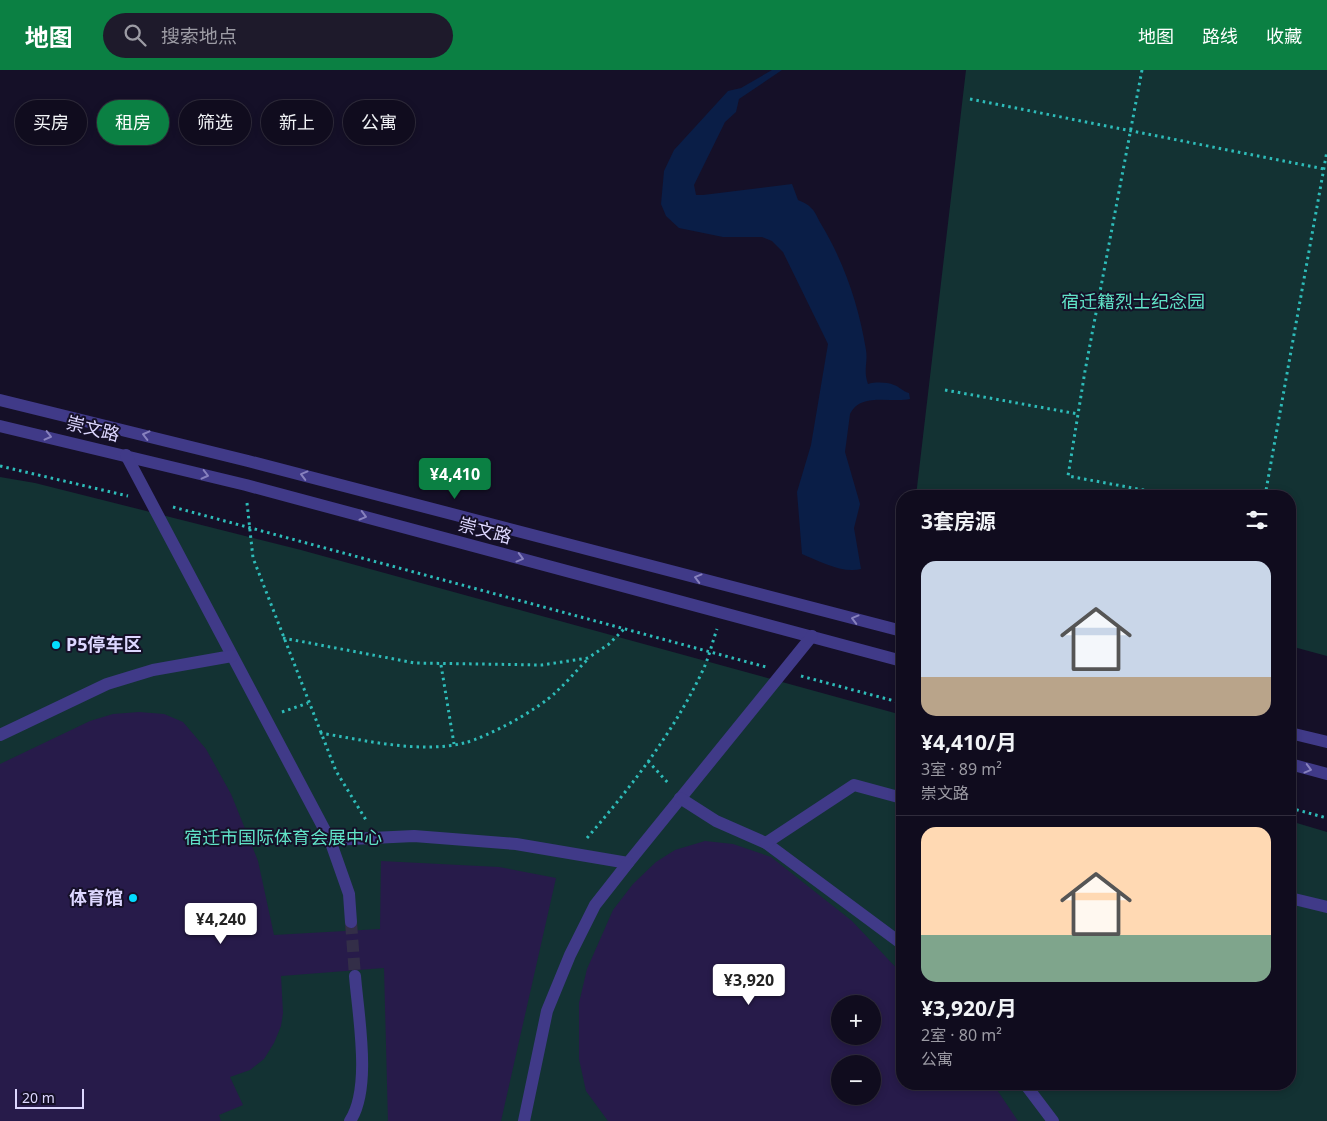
<!DOCTYPE html>
<html lang="zh">
<meta charset="utf-8">
<style>
:root{--surface:#100c1e;--page:#1e1a2b;--text:#f1f3f6;--muted:#9c9ba4;--line:#302c3c;--accent:#0b8043}
body{margin:0;font-family:"Noto Sans","Noto Sans SC",sans-serif;background:var(--page);color:var(--text);height:100vh;display:flex;flex-direction:column;font-size:19px;white-space:nowrap}
*{box-sizing:border-box;margin:0}
p{font-size:16px;color:var(--muted)}
.icon{flex:none;width:28px;height:28px;fill:none;stroke:currentColor;stroke-width:2;stroke-linecap:round;stroke-linejoin:round}
.map{position:relative;flex:1;overflow:hidden}
.sheet{position:absolute;left:896px;top:420px;width:400px;height:600px;display:flex;flex-direction:column;background:var(--surface);border-radius:20px;box-shadow:0 2px 8px #0003,0 0 0 1px var(--line)}
.sheet>*{flex:none}
.banner{position:absolute;left:15px;top:30px;width:475px;height:45px;display:flex;gap:10px}
.fabs{position:absolute;left:831px;top:925px;display:grid;gap:10px}
.fabs a{display:grid;place-items:center;width:50px;height:50px;border-radius:50%;background:var(--surface);box-shadow:0 2px 8px #0003,0 0 0 1px var(--line);font-size:25px}
.scale{position:absolute;left:15px;bottom:12px;width:69px;box-sizing:border-box;padding-left:5px;border:2px solid #ddd7ff;border-top:0;font-size:14px;line-height:18px;white-space:nowrap;color:#ddd7ff;-webkit-text-stroke:4px #151028;paint-order:stroke}
.price{position:absolute;translate:-50% -42px;padding:0 11px;border-radius:5px;background:#fff;color:#222;font-size:16px;line-height:32px;filter:drop-shadow(0 1px 2px #0008)}
.price::after{content:'';position:absolute;left:50%;top:30px;width:15px;height:11px;margin-left:-8px;background:inherit;clip-path:polygon(0 0,100% 0,50% 100%)}
.price.active{background:var(--accent);color:#fff}
ul{padding:0;list-style:none}
li{display:grid;align-content:center;gap:10px;height:265px;padding:0 25px}
li+li{border-top:1px solid var(--line)}
li span{display:grid;place-items:center;height:155px;border-radius:15px;color:#555}
li>.icon{margin-inline-start:auto}
span .icon{width:90px;height:90px;fill:#fffc;stroke-width:1}
li b{font-size:21px}
h2{display:flex;justify-content:space-between;align-items:center;height:60px;padding:0 25px;font-size:21px}
.tag{padding:0 18px;border-radius:22px;background:var(--surface);box-shadow:0 2px 8px #0003,0 0 0 1px var(--line);font-size:18px;line-height:45px}
.tag.active{background:var(--accent);color:#fff}
header{display:flex;align-items:center;gap:30px;box-sizing:border-box;height:70px;padding:0 25px;background:var(--accent);color:#fff}
header strong{font-size:24px}
nav{display:flex;gap:28px;margin-inline-start:auto;font-size:18px}
.search{width:350px;height:45px;background:var(--page);display:flex;align-items:center;gap:12px;box-sizing:border-box;padding:0 18px;border-radius:28px;color:var(--muted);font-size:19px}
.map>svg:first-child{display:block}
.green{fill:#133233;fill-rule:evenodd}
.water{fill:#0a1e47}
.building{fill:#271b4a;fill-rule:evenodd}
.lines{fill:none;stroke-linecap:round;stroke-linejoin:round}
.minor-tunnel{stroke:#332e48;stroke-width:12;stroke-dasharray:12 6;stroke-linecap:butt}
.path{stroke:#2ebcb9;stroke-width:3;stroke-dasharray:2.5 4;stroke-linecap:butt}
.minor{stroke:#403a88;stroke-width:12}
.oneway{stroke:#8781be}
.poi-dot{fill:#03dbff;stroke:#151028;stroke-width:2}
.labels{text-anchor:middle;stroke-width:4;stroke-linejoin:round;paint-order:stroke}
.park-label{font-size:18px;fill:#60e2c7;stroke:#151028}
.street-label{font-size:18px;fill:#ddd7ff;stroke:#151028}
.poi-label{font-size:18px;font-weight:bold;fill:#ddd7ff;stroke:#151028;text-anchor:start}
</style>
<header>
<strong>地图</strong>
<div class="search"><svg class="icon" aria-label="search" viewBox="0 0 24 24"><circle cx="10" cy="10" r="6"/><path d="M15 15l6 6"/></svg>搜索地点</div>
<nav><a>地图</a><a>路线</a><a>收藏</a></nav>
</header>
<div class="map">
<svg width="1327" height="1051" viewBox="0 0 1327 1051">
<rect width="100%" height="100%" fill="#151028"/>
<!-- green -->
<g class="green">
<polygon points="966,0 1327,0 1327,586 1290,576 1290,426 916,426"/>
<path d="M0 407 35 413 301 480 902 645V1014H1290V751L1327 762V1051H0ZM840 934H872V966H840ZM840 994H872V1026H840Z"/>
</g>
<!-- water -->
<path class="water" d="M772 0H782L739 29 736 42 725 52 694 115 696 125H703L792 114 798 130C802 132 808 134 811 138 815 141 818 149 821 154 844 192 859 236 866 280 868 293 863 300 868 314 875 312 887 312 894 315 900 317 902 321 909 323L910 329C892 333 860 322 850 344L845 382 860 434 854 458 861 499C843 504 819 491 802 484L797 422 811 375 828 274 783 182 772 171 762 167H723L679 158 666 146 661 134 664 101 674 80 728 21 741 18Z"/>
<!-- building -->
<g class="building">
<polygon points="139,642 164,644 183,652 206,679 231,724 258,791 274,865 380,859 381,791 499,797 556,808 501,1051 388,1051 384,898 281,906 283,943 281,956 274,973 264,989 250,1000 230,1007 243,1035 219,1045 221,1051 0,1051 0,694 90,651 113,644"/>
<path d="M705 771 733 774 771 787 852 851 902 904V1014H993L1018 1051H608L586 1021 579 989V933L587 899 613 840 633 814 656 792 675 780ZM840 934H872V966H840ZM840 994H872V1026H840Z"/>
</g>
<g class="lines">
<!-- minor-tunnel -->
<polyline class="minor-tunnel" points="351,852 355,906"/>
<!-- path -->
<g class="path">
<polyline points="1142,0 1085,301 1068,406 1176,426"/>
<polyline points="970,29 1324,99"/>
<polyline points="945,320 1078,344"/>
<polyline points="0,396 128,426"/>
<polyline points="1265,426 1327,81"/>
<polyline points="247,433 253,488 336,701 366,750"/>
<polyline points="173,437 766,597"/>
<polyline points="283,568 415,593 542,595 588,588 609,574 624,559"/>
<polyline points="441,595 454,674"/>
<polyline points="801,606 902,633"/>
<polyline points="282,642 308,633"/>
<path d="M320 663C364 670 420 684 464 673 488 667 539 639 556 622 567 612 577 600 588 589"/>
<polyline points="648,691 669,714"/>
<polyline points="1290,738 1327,748"/>
<path d="M587 768C631 717 673 663 702 602 709 588 712 573 717 559"/>
</g>
<!-- minor -->
<g class="minor">
<polyline points="0,330 248,391 902,561"/>
<polyline points="0,356 246,415 902,591"/>
<polyline points="126,385 330,770 414,766 516,774 628,793 812,566"/>
<polyline points="1290,663 1327,672"/>
<polyline points="0,665 107,614 153,600 232,586"/>
<polyline points="1290,694 1327,704"/>
<polyline points="680,728 716,751 766,773 902,874"/>
<polyline points="330,770 349,824 351,852"/>
<polyline points="766,773 854,715 902,728"/>
<polyline points="1290,828 1327,837"/>
<polyline points="1025,1014 1053,1051"/>
<path d="M350 1051C372 1018 358 945 355 906"/>
<polyline points="524,1051 547,941 570,885 595,835 628,793"/>
</g>
</g>
<!-- one-way arrows -->
<defs><path id="oneway-chevron" d="M-2-3.5L2.5 0L-2 3.5" fill="none" stroke-width="1.6" stroke-linecap="round" stroke-linejoin="round" transform="scale(1.25)"/></defs>
<g class="oneway">
<use href="#oneway-chevron" transform="translate(146 365) rotate(-166)"/>
<use href="#oneway-chevron" transform="translate(48 366) rotate(14)"/>
<use href="#oneway-chevron" transform="translate(205 405) rotate(14)"/>
<use href="#oneway-chevron" transform="translate(304 405) rotate(-165)"/>
<use href="#oneway-chevron" transform="translate(363 446) rotate(15)"/>
<use href="#oneway-chevron" transform="translate(520 488) rotate(15)"/>
<use href="#oneway-chevron" transform="translate(698 508) rotate(-165)"/>
<use href="#oneway-chevron" transform="translate(855 549) rotate(-165)"/>
<use href="#oneway-chevron" transform="translate(1308 699) rotate(15)"/>
</g>
<!-- markers -->
<g class="poi-dot">
<circle cx="56" cy="575" r="5"/>
<circle cx="133" cy="828" r="5"/>
</g>
<g class="labels">
<!-- park labels -->
<g class="park-label">
<text x="1133" y="238">宿迁籍烈士纪念园</text>
<text x="283" y="774">宿迁市国际体育会展中心</text>
</g>
<!-- street labels -->
<g class="street-label">
<text transform="translate(93 359) rotate(14)" y="6">崇文路</text>
<text transform="translate(485 461) rotate(15)" y="6">崇文路</text>
</g>
<!-- poi labels -->
<g class="poi-label">
<text x="66" y="581">P5停车区</text>
<text x="123" y="834" text-anchor="end">体育馆</text>
</g>
</g>
</svg>
<div class="fabs">
<a>+</a>
<a>−</a>
</div>
<div class="scale">20 m</div>
<b class="price active" style="left:455px;top:430px">¥4,410</b>
<b class="price" style="left:221px;top:875px">¥4,240</b>
<b class="price" style="left:749px;top:936px">¥3,920</b>
<div class="banner">
<a class="tag">买房</a>
<a class="tag active">租房</a>
<a class="tag">筛选</a>
<a class="tag">新上</a>
<a class="tag">公寓</a>
</div>
<section class="sheet">
<h2>3套房源<svg class="icon" aria-label="filters" viewBox="0 0 24 24"><path d="M4 7h16M4 17h16"/><circle cx="9" cy="7" r="2"/><circle cx="15" cy="17" r="2"/></svg></h2>
<ul>
<li><span style="background:linear-gradient(#c9d6e8 75%,#b9a48a 0)"><svg class="icon" aria-label="home" viewBox="0 0 24 24"><path d="M3 11l9-7 9 7M6 9v11h12V9"/></svg></span><div><b>¥4,410/月</b><p>3室 · 89 m²</p><p>崇文路</p></div></li>
<li><span style="background:linear-gradient(#ffd9b3 70%,#7fa58c 0)"><svg class="icon" aria-label="home" viewBox="0 0 24 24"><path d="M3 11l9-7 9 7M6 9v11h12V9"/></svg></span><div><b>¥3,920/月</b><p>2室 · 80 m²</p><p>公寓</p></div></li>
</ul>
</section>
</div>
